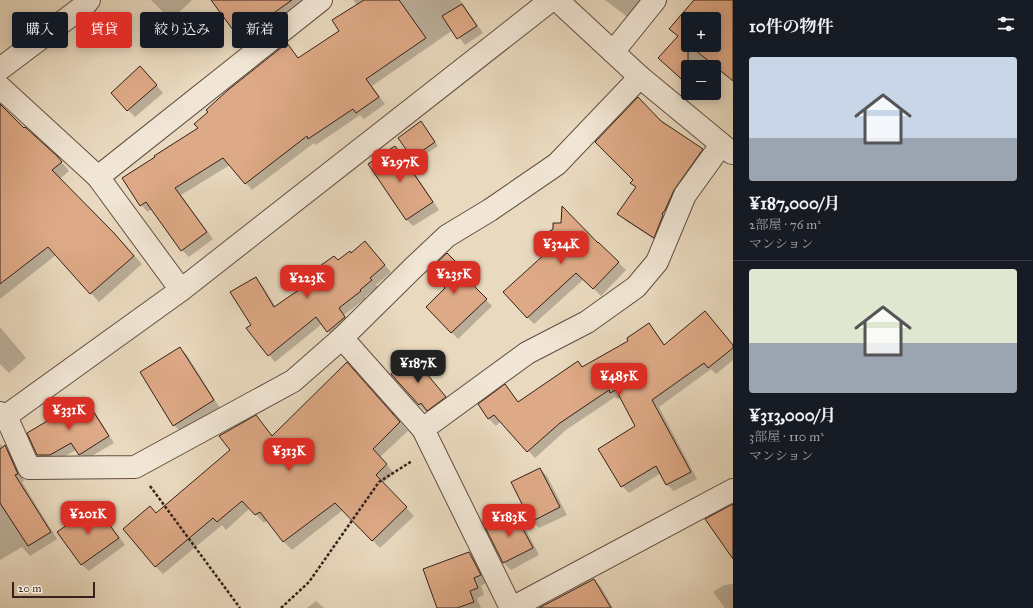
<!DOCTYPE html>
<html lang="ja">
<meta charset="utf-8">
<style>
:root{--surface:#171b24;--page:#242831;--text:#f1f3f6;--muted:#9ea1a6;--line:#363941;--accent:#d93025}
body{margin:0;font-family:"IM FELL Great Primer","Noto Serif JP",serif;background:var(--page);color:var(--text);height:100vh;display:flex;flex-direction:column;font-size:15px;white-space:nowrap}
*{box-sizing:border-box;margin:0}
p{font-size:13px;color:var(--muted)}
.icon{flex:none;width:22px;height:22px;fill:none;stroke:currentColor;stroke-width:2;stroke-linecap:round;stroke-linejoin:round}
.map{position:relative;flex:1;overflow:hidden}
.sheet{display:flex;flex-direction:column;background:var(--surface);width:300px}
.sheet>*{flex:none}
.hud{position:absolute;left:12px;top:12px;width:380px;height:36px;display:flex;gap:8px}
.controls{position:absolute;left:681px;top:12px;display:grid;gap:8px}
.controls a{display:grid;place-items:center;width:40px;height:40px;border-radius:4px;background:var(--surface);box-shadow:0 2px 10px #0003;font-size:20px}
.scale{position:absolute;left:12px;bottom:10px;width:83px;box-sizing:border-box;padding-left:4px;border:2px solid #342119;border-top:0;font-size:11px;line-height:14px;white-space:nowrap;color:#342119;-webkit-text-stroke:3px #f1e6d5;paint-order:stroke}
.price{position:absolute;translate:-50% -34px;padding:0 9px;border-radius:8px;background:var(--accent);color:#fff;font-size:13px;line-height:26px;filter:drop-shadow(0 1px 2px #0008)}
.price::after{content:'';position:absolute;left:50%;top:24px;width:12px;height:9px;margin-left:-6px;background:inherit;clip-path:polygon(0 0,100% 0,50% 100%)}
.price.active{background:#222;color:#fff}
ul{padding:0;list-style:none}
li{display:grid;align-content:center;gap:8px;height:212px;padding:0 16px}
li+li{border-top:1px solid var(--line)}
li span{display:grid;place-items:center;height:124px;border-radius:4px;color:#555}
li>.icon{margin-inline-start:auto}
span .icon{width:72px;height:72px;fill:#fffc;stroke-width:1}
li b{font-size:17px}
h2{display:flex;justify-content:space-between;align-items:center;height:48px;padding:0 16px;font-size:17px}
.tag{padding:0 14px;border-radius:4px;background:var(--surface);box-shadow:0 2px 10px #0003;font-size:14px;line-height:36px}
.tag.active{background:var(--accent);color:#fff}
main{display:flex;flex:1;min-height:0}
.map>svg:first-child{display:block}
.shadow{fill:#0003;fill-rule:evenodd}
.building{fill:#dea986;stroke:#342119}
.lines{fill:none;stroke-linecap:round;stroke-linejoin:round}
.minor-casing{stroke:#614f42;stroke-width:24}
.path{stroke:#342119;stroke-width:2.5;stroke-dasharray:3 2;stroke-linecap:butt}
.minor{stroke:#f1e6d5;stroke-width:22}
</style>
<main>
<div class="map">
<svg width="733" height="608" viewBox="0 0 733 608">
<rect width="100%" height="100%" fill="#e9d9be"/>
<filter id="stains"><feTurbulence type="fractalNoise" baseFrequency=".005" numOctaves="4"/><feColorMatrix values="0 0 0 0 .2 0 0 0 0 .09 0 0 0 0 .02 0 0 0 .5 -.17"/></filter>
<radialGradient id="worn" r=".72"><stop offset=".6" stop-color="#630" stop-opacity="0"/><stop offset="1" stop-color="#630" stop-opacity=".3"/></radialGradient>
<!-- shadow -->
<g class="shadow">
<polygon points="151,0 192,0 171,20"/>
<polygon points="212,0 304,0 250,49 243,42"/>
<polygon points="353,0 460,0 483,33 465,45 453,30 372,86 385,104 364,119 360,115 316,145 314,143 252,190 230,165 181,195 213,239 189,257 182,250 152,209 148,212 141,205 124,178 199,128 287,45 299,59 340,31 357,5"/>
<polygon points="605,0 651,0 634,22"/>
<path d="M695 0H733V81L721 72 714 80V67H688V84L679 37 671 29ZM688 19H714V45H688Z"/>
<polygon points="148,75 163,93 135,117 128,110"/>
<polygon points="0,106 65,166 69,171 60,179 122,242 142,264 99,302 56,255 0,299"/>
<polygon points="661,122 702,150 709,157 661,244 626,221 619,214 636,187"/>
<polygon points="424,126 438,146 416,161 413,157"/>
<polygon points="395,147 402,154 439,210 413,226 406,219"/>
<polygon points="365,243 391,272 376,285 378,287 365,297 366,298 344,315 351,324 334,338 322,324 275,362 248,328 252,325 256,279 262,285 276,307 323,274 338,261 351,254"/>
<polygon points="599,243 626,270 601,296 584,279 534,324 527,317"/>
<polygon points="447,255 465,273 462,276 492,306 458,339 427,307 446,288"/>
<polygon points="705,313 733,345 733,360 716,374 711,369 659,407 697,479 674,491 667,485 661,473 629,493 622,486 600,450 636,427 621,398 618,399 615,397 566,430 535,458 501,421 496,426 489,419 479,405 505,386 519,403 578,363 583,368 630,341 648,324 655,331 665,345"/>
<polygon points="0,327 26,358 9,373 0,364"/>
<polygon points="180,348 187,355 220,408 181,432 174,425"/>
<polygon points="419,365 452,404 435,417 428,410 426,412 419,405"/>
<polygon points="355,372 408,431 380,457 394,473 383,483 414,516 380,548 343,510 292,550 284,542 267,520 264,523 250,508 226,530 222,525 163,574 155,566 157,514 231,450 256,417 273,436"/>
<polygon points="84,398 90,404 114,443 85,460 76,450 56,461 44,461 38,455 56,417"/>
<polygon points="0,443 3,448 5,447 12,453 24,481 22,482 57,539 30,556 22,547 0,560"/>
<polygon points="540,469 547,476 567,515 539,528 532,521"/>
<polygon points="95,506 102,513 125,545 89,571 81,564"/>
<polygon points="514,513 521,520 539,555 511,570 504,563 486,527"/>
<polygon points="469,553 476,560 487,582 481,586 484,595 477,598 481,608 438,608"/>
<polygon points="594,580 601,587 613,608 569,608"/>
<polygon points="733,584 733,608 725,608 713,592 724,585"/>
<polygon points="316,601 324,608 307,608"/>
</g>
<!-- building -->
<g class="building">
<polygon points="211,0 292,0 268,17 272,23 244,45"/>
<polygon points="364,0 399,0 426,38 366,79 379,97 356,113 353,109 308,139 307,136 245,184 223,158 175,188 207,232 181,251 146,202 140,206 122,178 155,157 154,156 198,128 194,124 208,112 206,110 228,90 287,43 298,58 339,31 332,20"/>
<polygon points="694,0 733,0 733,81 689,45 714,45 714,19 688,19 688,85 658,58 678,36 669,29"/>
<polygon points="462,4 477,26 457,39 442,16"/>
<polygon points="140,66 157,85 127,111 111,93"/>
<polygon points="638,97 661,121 703,149 674,190 665,210 662,214 663,215 654,238 617,214 636,187 630,183 633,180 595,142"/>
<polygon points="0,104 24,128 25,127 57,156 62,162 52,170 114,233 134,256 90,294 48,247 0,284"/>
<polygon points="421,121 435,142 412,158 398,138"/>
<polygon points="395,146 433,202 406,220 368,164"/>
<polygon points="562,206 598,243 598,242 619,262 593,289 576,273 527,318 503,292 546,253 535,241 553,229 553,223 561,223"/>
<polygon points="365,241 385,265 370,278 372,280 360,290 361,291 339,308 345,317 327,332 316,317 268,356 246,328 251,325 230,292 256,277 274,307 322,274 317,268 334,256 338,260 350,251 351,253"/>
<polygon points="447,253 460,266 457,269 487,299 451,333 426,307 445,288 428,271"/>
<polygon points="705,311 733,345 733,348 708,368 704,363 652,400 691,472 666,485 656,466 621,487 598,449 635,426 616,390 610,393 609,390 560,423 527,452 494,415 488,419 478,404 505,384 518,402 578,361 582,367 628,341 627,338 649,323 664,345"/>
<polygon points="180,347 214,400 173,426 140,372"/>
<polygon points="412,356 446,397 427,411 421,403 419,405 391,374"/>
<polygon points="347,362 400,422 373,449 387,464 376,475 407,507 372,541 335,503 283,542 260,512 255,515 242,501 217,522 213,518 155,567 123,529 150,506 156,513 230,450 219,436 256,415 272,436"/>
<polygon points="84,397 109,436 79,455 71,443 50,455 37,455 27,433 54,417 54,416"/>
<polygon points="5,445 18,474 15,475 51,532 28,546 0,503 0,449"/>
<polygon points="540,468 560,507 531,522 511,482"/>
<polygon points="733,504 733,559 705,519"/>
<polygon points="95,505 119,538 81,565 57,532"/>
<polygon points="514,512 533,548 503,563 485,527"/>
<polygon points="469,552 481,575 474,578 478,588 470,591 474,602 457,608 437,608 423,569"/>
<polygon points="594,579 611,608 539,608"/>
</g>
<g class="lines">
<defs>
<g id="minor">
<polyline points="557,0 640,77 732,153"/>
<polyline points="613,52 655,0"/>
<polyline points="0,69 85,5 89,0"/>
<polyline points="0,87 98,177 181,290"/>
<polyline points="98,177 321,0"/>
<polyline points="342,338 423,429 527,353 587,322 636,287 657,262 685,195 721,145"/>
<polyline points="0,413 6,416 181,290 551,0"/>
<polyline points="6,416 29,468 135,467 293,381 342,338 413,268 447,236 490,210 557,164 640,77"/>
<polyline points="423,429 511,608"/>
<polyline points="512,608 733,490"/>
</g>
</defs>
<!-- minor casing -->
<use href="#minor" class="minor-casing"/>
<!-- path -->
<g class="path">
<polyline points="150,486 240,608"/>
<polyline points="281,608 309,582 379,482 412,461"/>
</g>
<!-- minor -->
<use href="#minor" class="minor"/>
</g>
<rect width="100%" height="100%" filter="url(#stains)"/>
<rect width="100%" height="100%" fill="url(#worn)"/>
</svg>
<div class="controls">
<a>+</a>
<a>−</a>
</div>
<div class="scale">20 m</div>
<b class="price" style="left:400px;top:183px">¥297K</b>
<b class="price" style="left:561px;top:265px">¥324K</b>
<b class="price" style="left:454px;top:295px">¥235K</b>
<b class="price" style="left:307px;top:299px">¥223K</b>
<b class="price active" style="left:418px;top:384px">¥187K</b>
<b class="price" style="left:619px;top:397px">¥485K</b>
<b class="price" style="left:69px;top:431px">¥331K</b>
<b class="price" style="left:289px;top:472px">¥313K</b>
<b class="price" style="left:88px;top:535px">¥201K</b>
<b class="price" style="left:509px;top:538px">¥183K</b>
<div class="hud">
<a class="tag">購入</a>
<a class="tag active">賃貸</a>
<a class="tag">絞り込み</a>
<a class="tag">新着</a>
</div>
</div>
<section class="sheet">
<h2>10件の物件<svg class="icon" aria-label="filters" viewBox="0 0 24 24"><path d="M4 7h16M4 17h16"/><circle cx="9" cy="7" r="2"/><circle cx="15" cy="17" r="2"/></svg></h2>
<ul>
<li><span style="background:linear-gradient(#c9d6e8 65%,#9aa5b1 0)"><svg class="icon" aria-label="home" viewBox="0 0 24 24"><path d="M3 11l9-7 9 7M6 9v11h12V9"/></svg></span><div><b>¥187,000/月</b><p>2部屋 · 76 m²</p><p>マンション</p></div></li>
<li><span style="background:linear-gradient(#dfe7d0 60%,#9aa5b1 0)"><svg class="icon" aria-label="home" viewBox="0 0 24 24"><path d="M3 11l9-7 9 7M6 9v11h12V9"/></svg></span><div><b>¥313,000/月</b><p>3部屋 · 110 m²</p><p>マンション</p></div></li>
</ul>
</section>
</main>
